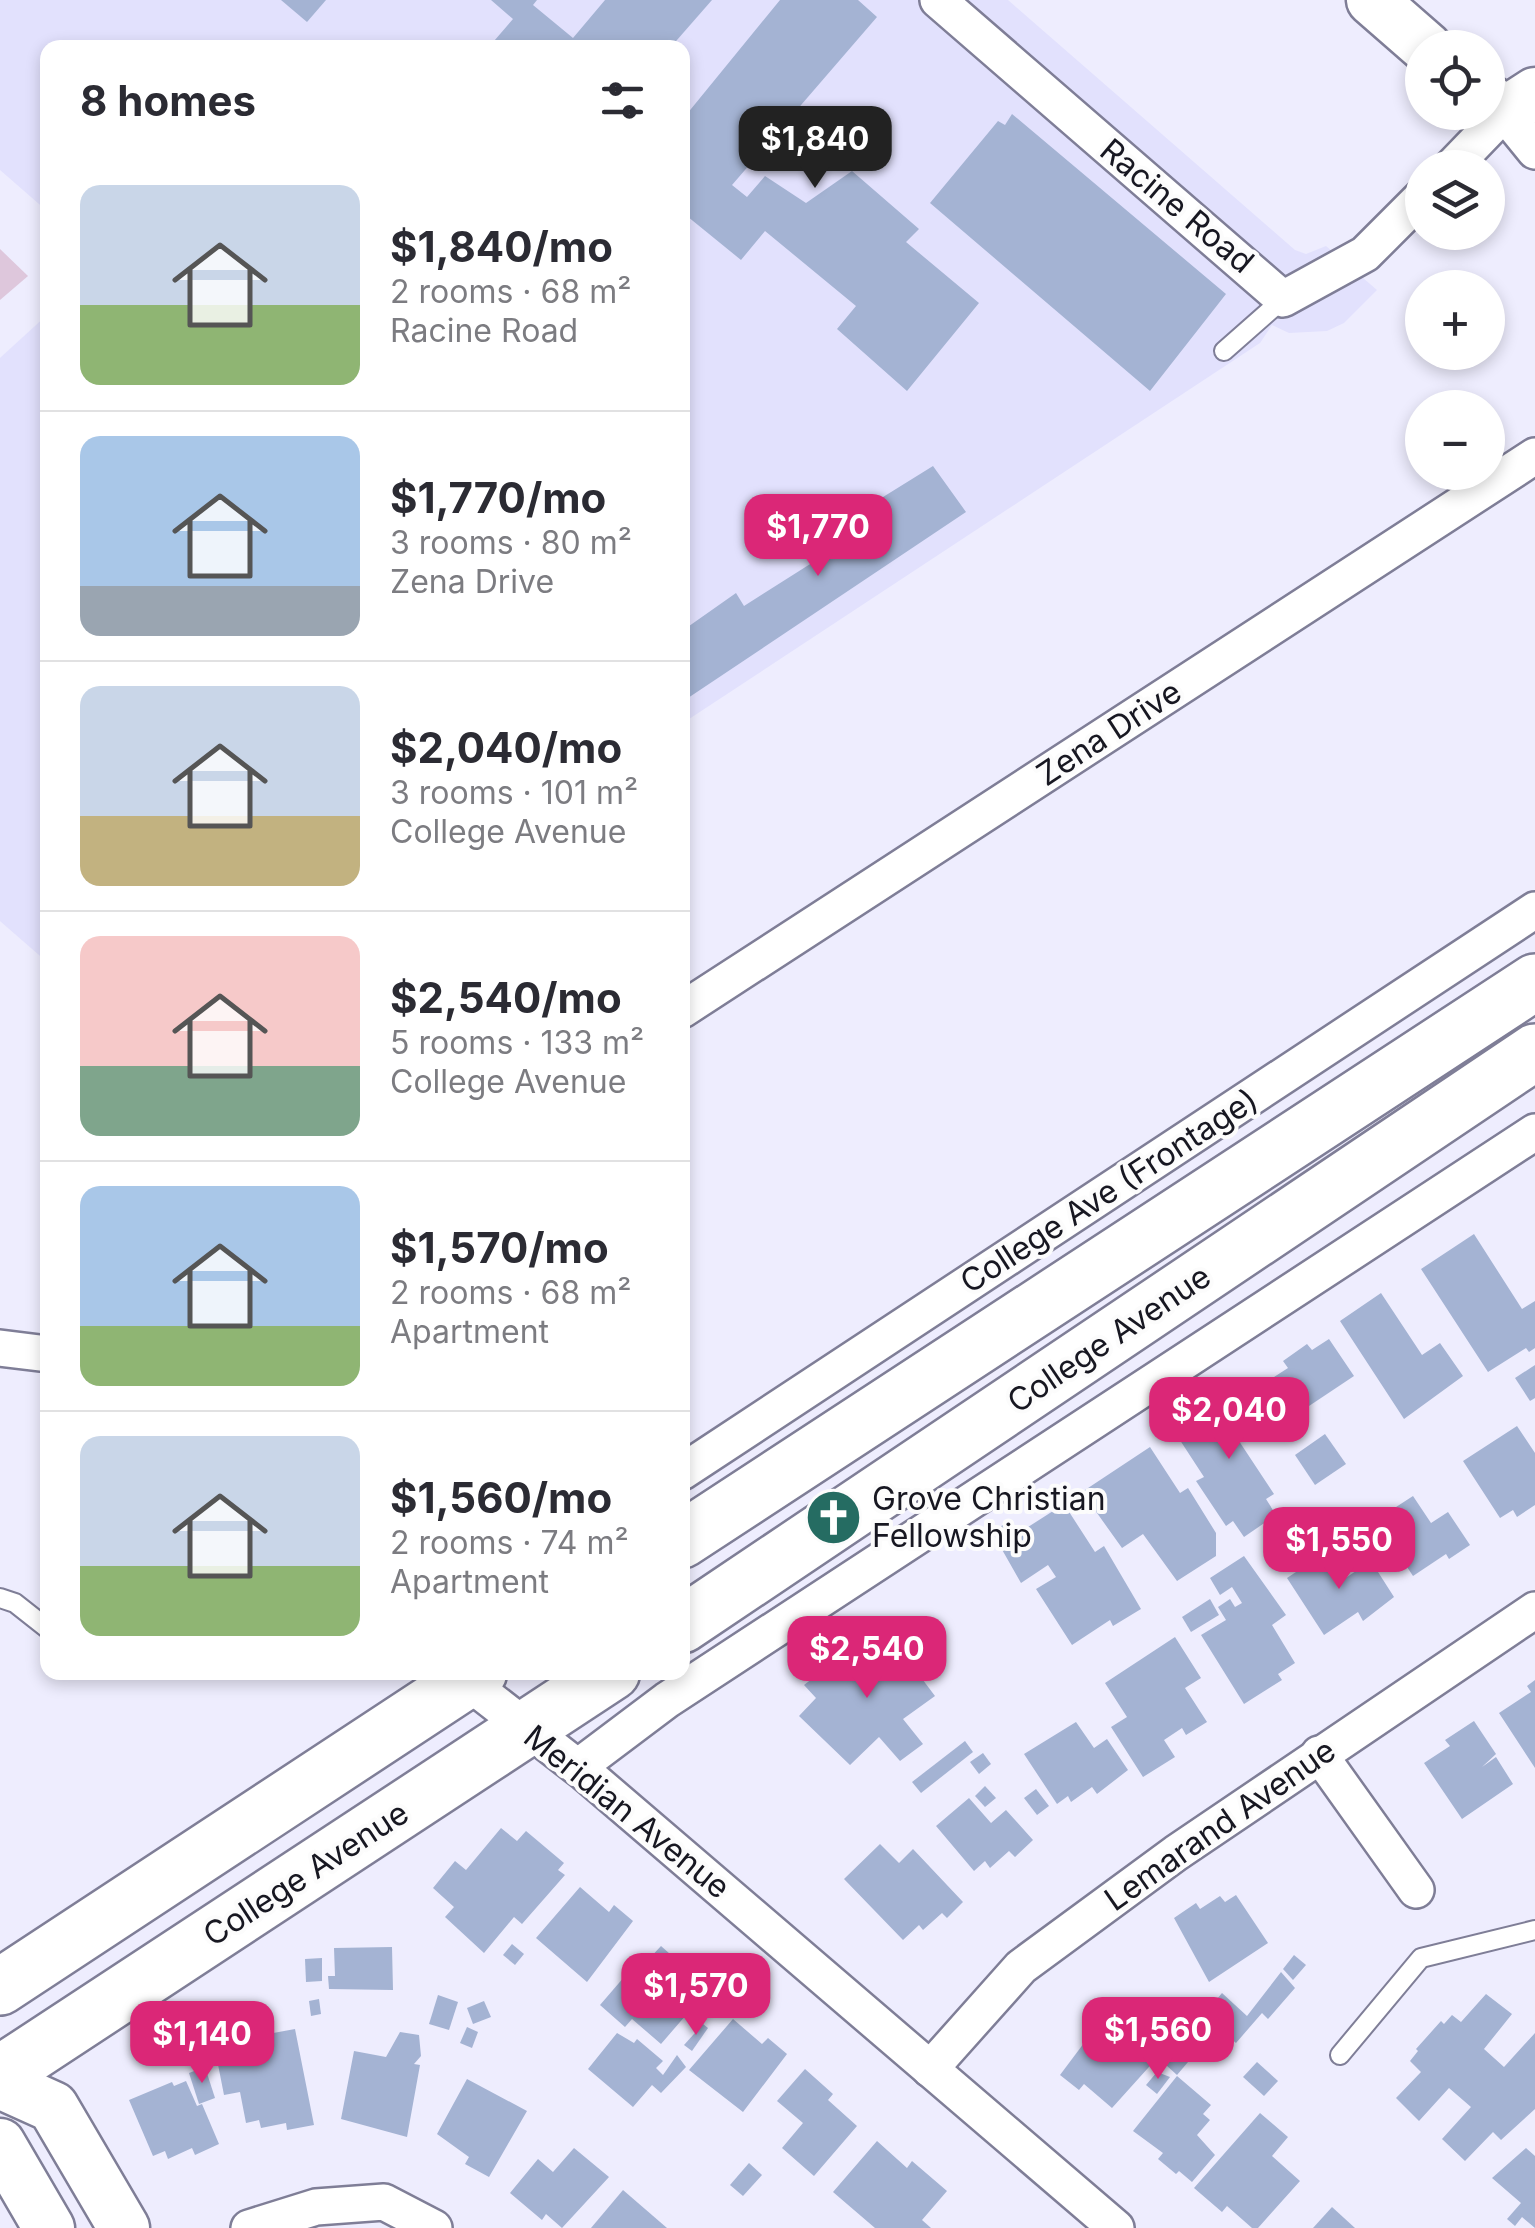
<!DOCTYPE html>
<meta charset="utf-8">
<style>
:root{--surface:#fff;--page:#f7f7f7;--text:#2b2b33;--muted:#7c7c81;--line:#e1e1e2;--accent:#db2777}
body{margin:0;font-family:Inter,sans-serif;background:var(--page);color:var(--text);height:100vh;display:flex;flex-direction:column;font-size:38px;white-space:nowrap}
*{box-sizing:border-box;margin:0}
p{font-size:32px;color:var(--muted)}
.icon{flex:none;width:55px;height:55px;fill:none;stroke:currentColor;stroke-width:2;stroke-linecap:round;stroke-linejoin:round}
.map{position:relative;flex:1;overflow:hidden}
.panel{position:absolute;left:40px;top:40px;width:650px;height:1640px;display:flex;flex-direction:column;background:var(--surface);border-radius:20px;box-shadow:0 5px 15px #0003}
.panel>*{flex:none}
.controls{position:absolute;left:1405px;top:30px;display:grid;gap:20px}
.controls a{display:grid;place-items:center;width:100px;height:100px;border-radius:50%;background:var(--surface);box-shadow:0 5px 15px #0003;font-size:50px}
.price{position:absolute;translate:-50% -85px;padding:0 22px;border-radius:20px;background:var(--accent);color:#fff;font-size:32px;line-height:65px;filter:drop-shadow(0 2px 5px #0008)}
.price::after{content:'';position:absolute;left:50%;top:60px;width:30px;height:22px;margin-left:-15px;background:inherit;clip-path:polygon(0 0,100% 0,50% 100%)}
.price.current{background:#222;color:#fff}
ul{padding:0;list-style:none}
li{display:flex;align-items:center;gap:30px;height:250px;padding:0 40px}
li+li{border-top:2px solid var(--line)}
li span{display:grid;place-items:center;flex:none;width:280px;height:200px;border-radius:20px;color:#555}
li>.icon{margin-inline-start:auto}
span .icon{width:120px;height:120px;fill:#fffc;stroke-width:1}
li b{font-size:42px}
h2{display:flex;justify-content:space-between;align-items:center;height:120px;padding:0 40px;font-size:42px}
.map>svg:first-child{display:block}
.built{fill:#e2e1fd}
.green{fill:#dec7dc}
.building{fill:#a4b3d3}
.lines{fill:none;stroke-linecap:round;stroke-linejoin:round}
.lane-casing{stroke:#7f7e97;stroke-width:22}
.street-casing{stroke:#7f7e97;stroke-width:40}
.secondary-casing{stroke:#7f7e97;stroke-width:55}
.primary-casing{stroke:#7f7e97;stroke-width:60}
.lane{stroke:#fff;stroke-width:18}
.street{stroke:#fff;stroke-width:35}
.secondary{stroke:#fff;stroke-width:50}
.primary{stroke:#fff;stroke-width:55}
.labels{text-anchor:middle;stroke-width:8;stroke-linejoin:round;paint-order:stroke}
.street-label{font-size:32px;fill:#171721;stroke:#fcfcfc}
.poi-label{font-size:32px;fill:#171721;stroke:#fcfcfc;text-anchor:start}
</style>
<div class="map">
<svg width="1535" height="2228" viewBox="0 0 1535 2228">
<rect width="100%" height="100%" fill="#eeedfe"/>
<!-- built -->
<g class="built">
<polygon points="0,0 1008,0 1295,250 1306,254 1326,246 1377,290 1344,323 1327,331 1289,333 1272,325 1260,343 683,723 682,48 48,48 47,211 0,170"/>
<polygon points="47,315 47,962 0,921 0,358"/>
</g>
<!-- green -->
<polygon class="green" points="0,249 28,276 0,300"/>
<!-- building -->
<g class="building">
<polygon points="281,0 326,0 307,22"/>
<polygon points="491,0 537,0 533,5 573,38 605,0 712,0 670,48 488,48 513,19"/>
<polygon points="780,0 858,0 877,17 732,185 747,197 765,176 806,203 852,171 919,229 906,242 979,303 907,391 837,329 856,306 765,231 741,260 682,212 682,120"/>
<polygon points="1012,114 1226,294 1150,391 930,203 998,121 1005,125"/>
<polygon points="933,466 966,512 682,702 682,631 736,593 744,606 826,554 817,538"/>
<polygon points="1474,1234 1522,1309 1535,1301 1535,1348 1529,1352 1526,1348 1488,1372 1421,1269"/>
<polygon points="1381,1293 1422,1355 1440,1343 1463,1376 1404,1419 1340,1321"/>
<polygon points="1329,1339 1354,1376 1291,1418 1275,1396 1283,1390 1274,1377 1288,1368 1283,1361 1307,1344 1312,1350"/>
<polygon points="1535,1365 1535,1398 1530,1401 1515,1378"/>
<polygon points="1241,1387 1264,1421 1237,1438 1274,1494 1266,1499 1276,1515 1244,1537 1233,1521 1226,1526 1196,1481 1204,1477 1174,1431"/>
<polygon points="1517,1426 1535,1453 1535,1505 1517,1517 1513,1510 1500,1518 1463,1461"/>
<polygon points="1325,1434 1346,1464 1315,1485 1295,1455"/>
<polygon points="1150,1447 1180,1493 1188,1488 1216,1533 1216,1556 1177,1581 1143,1534 1122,1548 1082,1492"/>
<polygon points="1413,1496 1431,1523 1448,1512 1470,1545 1449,1559 1446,1554 1413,1576 1376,1520"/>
<polygon points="1064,1504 1095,1552 1104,1546 1141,1609 1113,1626 1110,1620 1072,1645 1036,1589 1056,1577 1048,1565 1021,1583 992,1532 1006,1523 1014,1536"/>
<polygon points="1376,1530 1385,1543 1374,1551 1365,1536"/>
<polygon points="1389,1545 1400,1562 1388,1571 1376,1553"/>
<polygon points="1326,1552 1344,1579 1371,1561 1394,1597 1363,1621 1358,1612 1324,1635 1287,1578"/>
<polygon points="1244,1556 1286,1615 1272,1625 1295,1663 1278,1674 1282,1680 1244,1704 1201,1635 1226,1620 1218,1607 1230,1599 1235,1607 1242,1603 1232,1587 1220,1595 1210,1578"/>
<polygon points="1210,1599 1219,1615 1191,1632 1182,1617"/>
<polygon points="1175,1637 1201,1678 1185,1688 1207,1722 1186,1735 1182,1728 1164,1740 1175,1757 1143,1777 1111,1727 1127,1717 1105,1683"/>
<polygon points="892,1639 935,1696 903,1719 923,1744 900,1761 879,1737 850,1765 799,1716 816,1698 804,1685 861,1641 867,1648 874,1643 879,1649"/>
<polygon points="1535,1680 1535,1768 1499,1713 1531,1692 1527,1686"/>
<polygon points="1474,1721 1496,1754 1482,1767 1496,1757 1513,1784 1462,1819 1424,1763 1450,1746 1445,1740"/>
<polygon points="1076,1722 1094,1748 1107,1739 1128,1770 1097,1794 1092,1787 1071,1802 1068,1796 1057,1804 1024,1754"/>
<polygon points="965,1741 973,1752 921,1793 912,1782"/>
<polygon points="983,1753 991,1764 979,1774 970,1762"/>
<polygon points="985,1786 996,1798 985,1807 975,1796"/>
<polygon points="1036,1789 1049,1806 1037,1815 1024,1798"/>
<polygon points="969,1798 991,1823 1006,1810 1033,1840 1015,1857 1009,1851 990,1868 985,1861 974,1871 936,1826"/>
<polygon points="501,1828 517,1841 526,1831 564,1863 558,1870 565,1875 522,1924 514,1917 484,1953 445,1917 454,1907 433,1888 455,1861 466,1870"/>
<polygon points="880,1844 899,1863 913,1849 963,1902 947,1918 942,1913 923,1930 919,1925 903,1940 844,1879"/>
<polygon points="580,1887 609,1912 614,1905 633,1921 587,1982 536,1938"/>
<polygon points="1236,1895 1268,1943 1209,1982 1174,1918 1196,1903 1200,1909 1220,1896 1225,1902"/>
<polygon points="512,1944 524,1954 515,1965 503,1955"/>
<polygon points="661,1946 679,1962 675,1968 694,1985 689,1991 699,2000 661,2044 632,2019 625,2027 600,2005 631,1969 636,1973"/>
<polygon points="392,1947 393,1990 329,1989 328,1976 335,1976 334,1948"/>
<polygon points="1294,1955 1306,1965 1293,1980 1283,1969"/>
<polygon points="322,1958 322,1981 306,1982 305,1959"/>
<polygon points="1281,1972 1295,1988 1268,2019 1262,2013 1236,2043 1212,2022 1216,2018 1207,2011 1222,1993 1247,2016"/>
<polygon points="1486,1994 1512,2014 1484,2049 1504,2067 1535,2033 1535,2109 1501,2140 1493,2132 1465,2161 1442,2139 1471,2107 1449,2088 1419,2121 1396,2098 1421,2072 1410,2061 1418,2051 1416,2049 1441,2021 1444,2024 1452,2015 1461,2022"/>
<polygon points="438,1995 458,2002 449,2030 429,2024"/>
<polygon points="319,1999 321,2014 311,2016 309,2001"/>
<polygon points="484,2001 491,2017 473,2024 467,2008"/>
<polygon points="1179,2005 1190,2015 1180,2027 1169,2017"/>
<polygon points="1105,2015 1157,2058 1112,2108 1084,2084 1079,2090 1060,2075"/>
<polygon points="733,2019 762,2044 768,2038 787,2054 743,2112 689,2070"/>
<polygon points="703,2024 708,2028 692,2051 684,2045"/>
<polygon points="227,2026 230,2041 295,2029 314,2125 287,2130 286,2123 261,2128 259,2120 246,2123 240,2092 224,2095 211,2029"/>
<polygon points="467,2027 478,2032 472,2048 460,2043"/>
<polygon points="1174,2027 1183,2035 1173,2048 1161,2038"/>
<polygon points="400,2032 419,2035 421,2056 414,2064 420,2065 407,2137 341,2119 354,2051 386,2057"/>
<polygon points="1194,2032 1205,2042 1177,2075 1166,2065"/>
<polygon points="617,2033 634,2043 637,2039 663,2061 656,2068 663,2075 677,2055 686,2067 661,2093 652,2085 633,2107 588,2069"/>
<polygon points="1257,2062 1278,2081 1264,2096 1243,2077"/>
<polygon points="205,2067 215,2098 199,2104 189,2073"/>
<polygon points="805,2069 833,2094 828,2100 857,2126 814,2176 782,2148 803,2123 777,2101"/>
<polygon points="1157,2072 1170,2077 1157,2094 1146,2085"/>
<polygon points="1177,2076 1211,2105 1203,2114 1210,2120 1197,2135 1215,2155 1192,2182 1179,2171 1176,2174 1158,2159 1163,2153 1133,2131"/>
<polygon points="467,2079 527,2111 489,2177 465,2164 469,2157 437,2134"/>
<polygon points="186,2081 197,2106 202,2104 219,2144 195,2155 192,2148 168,2159 165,2151 153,2156 129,2100 172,2082 174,2086"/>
<polygon points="1260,2113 1288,2137 1272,2156 1300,2181 1258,2228 1252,2228 1227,2206 1222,2212 1194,2188"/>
<polygon points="877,2141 907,2168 912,2161 947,2191 922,2220 931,2228 875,2228 833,2192"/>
<polygon points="574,2148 609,2177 562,2228 546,2214 542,2220 510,2193 538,2159 553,2172"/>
<polygon points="1526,2148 1535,2156 1535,2228 1522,2217 1515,2226 1507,2219 1521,2203 1492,2178"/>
<polygon points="749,2163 762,2175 743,2196 730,2185"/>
<polygon points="623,2190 667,2228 591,2228"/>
<polygon points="1332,2207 1355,2228 1313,2228"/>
</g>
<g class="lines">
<defs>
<g id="lane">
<polyline points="1224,351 1283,299"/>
<polyline points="0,1598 15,1603 48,1629"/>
<polyline points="1340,2055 1421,1958 1535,1930"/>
</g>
<g id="street">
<polyline points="938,0 1283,299 1365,254 1422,197"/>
<polyline points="1451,168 1504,113 1535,151"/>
<polyline points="682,1010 1535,456"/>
<polyline points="0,1348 48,1354"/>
<polyline points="682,1472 1535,910"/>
<polyline points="455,1672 585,1773 1116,2228"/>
<polyline points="1319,1754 1416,1890"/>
<polyline points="578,1767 667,1700 1535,1132"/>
<polyline points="930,2069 1021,1967 1176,1853 1535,1610"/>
<polyline points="249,2228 316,2207 384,2202 434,2228"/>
</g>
<g id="secondary">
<polyline points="1372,0 1427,48"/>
<polyline points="1488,99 1504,113 1535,93"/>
<polyline points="0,2083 53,2107 124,2228"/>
<polyline points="0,2144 49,2228"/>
</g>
<g id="primary">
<polyline points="682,1540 1535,982"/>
<polyline points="682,1625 1535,1052"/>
<polyline points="0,1987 479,1672"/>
<polyline points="0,2074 612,1672"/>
</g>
</defs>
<!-- lane casing -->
<use href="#lane" class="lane-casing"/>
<!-- street casing -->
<use href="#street" class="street-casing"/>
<!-- secondary casing -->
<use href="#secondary" class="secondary-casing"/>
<!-- primary casing -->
<use href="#primary" class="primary-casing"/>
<!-- lane -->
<use href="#lane" class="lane"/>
<!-- street -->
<use href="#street" class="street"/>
<!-- secondary -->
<use href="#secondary" class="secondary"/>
<!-- primary -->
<use href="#primary" class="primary"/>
</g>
<!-- icons -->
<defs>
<symbol id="church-disc" viewBox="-11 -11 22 22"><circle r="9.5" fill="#256c62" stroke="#fcfcfc"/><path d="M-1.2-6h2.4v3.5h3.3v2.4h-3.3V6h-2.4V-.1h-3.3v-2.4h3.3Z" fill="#fff"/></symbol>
</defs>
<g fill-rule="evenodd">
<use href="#church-disc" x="802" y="1486" width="63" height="63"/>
</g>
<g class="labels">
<!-- street labels -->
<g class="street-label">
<text transform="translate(1177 206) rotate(40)" y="11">Racine Road</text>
<text transform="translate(1109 733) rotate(-33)" y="11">Zena Drive</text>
<text transform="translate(1109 1191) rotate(-33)" y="11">College Ave (Frontage)</text>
<text transform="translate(1109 1339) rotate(-34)" y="11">College Avenue</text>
<text transform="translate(627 1812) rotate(39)" y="11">Meridian Avenue</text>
<text transform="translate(1220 1825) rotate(-35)" y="11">Lemarand Avenue</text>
<text transform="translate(306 1874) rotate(-33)" y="11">College Avenue</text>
</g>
<!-- poi labels -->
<g class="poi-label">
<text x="872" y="1510">Grove Christian<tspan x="872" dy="37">Fellowship</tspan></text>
</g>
</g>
</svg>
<div class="controls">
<a><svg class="icon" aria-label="locate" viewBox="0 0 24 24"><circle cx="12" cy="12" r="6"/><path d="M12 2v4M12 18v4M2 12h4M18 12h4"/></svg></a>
<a><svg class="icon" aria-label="layers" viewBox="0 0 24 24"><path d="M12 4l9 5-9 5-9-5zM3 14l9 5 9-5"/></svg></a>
<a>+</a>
<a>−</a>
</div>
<b class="price current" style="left:815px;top:191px">$1,840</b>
<b class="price" style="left:818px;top:579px">$1,770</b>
<b class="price" style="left:1229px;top:1462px">$2,040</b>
<b class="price" style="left:1339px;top:1592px">$1,550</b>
<b class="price" style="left:867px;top:1701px">$2,540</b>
<b class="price" style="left:696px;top:2038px">$1,570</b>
<b class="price" style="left:1158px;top:2082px">$1,560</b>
<b class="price" style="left:202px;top:2086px">$1,140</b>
<section class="panel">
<h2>8 homes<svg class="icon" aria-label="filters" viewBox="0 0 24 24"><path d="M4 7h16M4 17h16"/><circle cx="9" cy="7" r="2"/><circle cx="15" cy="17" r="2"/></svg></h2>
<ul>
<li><span style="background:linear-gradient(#c9d6e8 60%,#8fb573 0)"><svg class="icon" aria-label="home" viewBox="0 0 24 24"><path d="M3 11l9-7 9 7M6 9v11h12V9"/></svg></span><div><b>$1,840/mo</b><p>2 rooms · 68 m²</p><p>Racine Road</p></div></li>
<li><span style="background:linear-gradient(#a9c7e8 75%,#9aa5b1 0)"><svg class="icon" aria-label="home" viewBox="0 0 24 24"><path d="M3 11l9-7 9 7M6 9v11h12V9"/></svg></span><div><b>$1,770/mo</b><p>3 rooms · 80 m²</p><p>Zena Drive</p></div></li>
<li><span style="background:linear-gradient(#c9d6e8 65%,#c2b280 0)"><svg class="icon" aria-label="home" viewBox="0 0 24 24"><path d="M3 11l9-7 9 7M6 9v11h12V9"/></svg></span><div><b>$2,040/mo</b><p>3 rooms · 101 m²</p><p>College Avenue</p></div></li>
<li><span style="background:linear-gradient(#f6c9c9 65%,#7fa58c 0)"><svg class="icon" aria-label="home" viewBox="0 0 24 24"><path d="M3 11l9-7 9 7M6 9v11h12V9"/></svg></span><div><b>$2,540/mo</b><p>5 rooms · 133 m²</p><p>College Avenue</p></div></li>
<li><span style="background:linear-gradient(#a9c7e8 70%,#8fb573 0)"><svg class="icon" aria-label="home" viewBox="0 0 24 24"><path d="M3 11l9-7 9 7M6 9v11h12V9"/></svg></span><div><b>$1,570/mo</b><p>2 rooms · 68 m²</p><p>Apartment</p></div></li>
<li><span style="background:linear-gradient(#c9d6e8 65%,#8fb573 0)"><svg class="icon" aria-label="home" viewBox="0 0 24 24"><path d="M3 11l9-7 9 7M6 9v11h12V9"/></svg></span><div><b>$1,560/mo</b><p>2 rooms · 74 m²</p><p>Apartment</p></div></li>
</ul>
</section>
</div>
